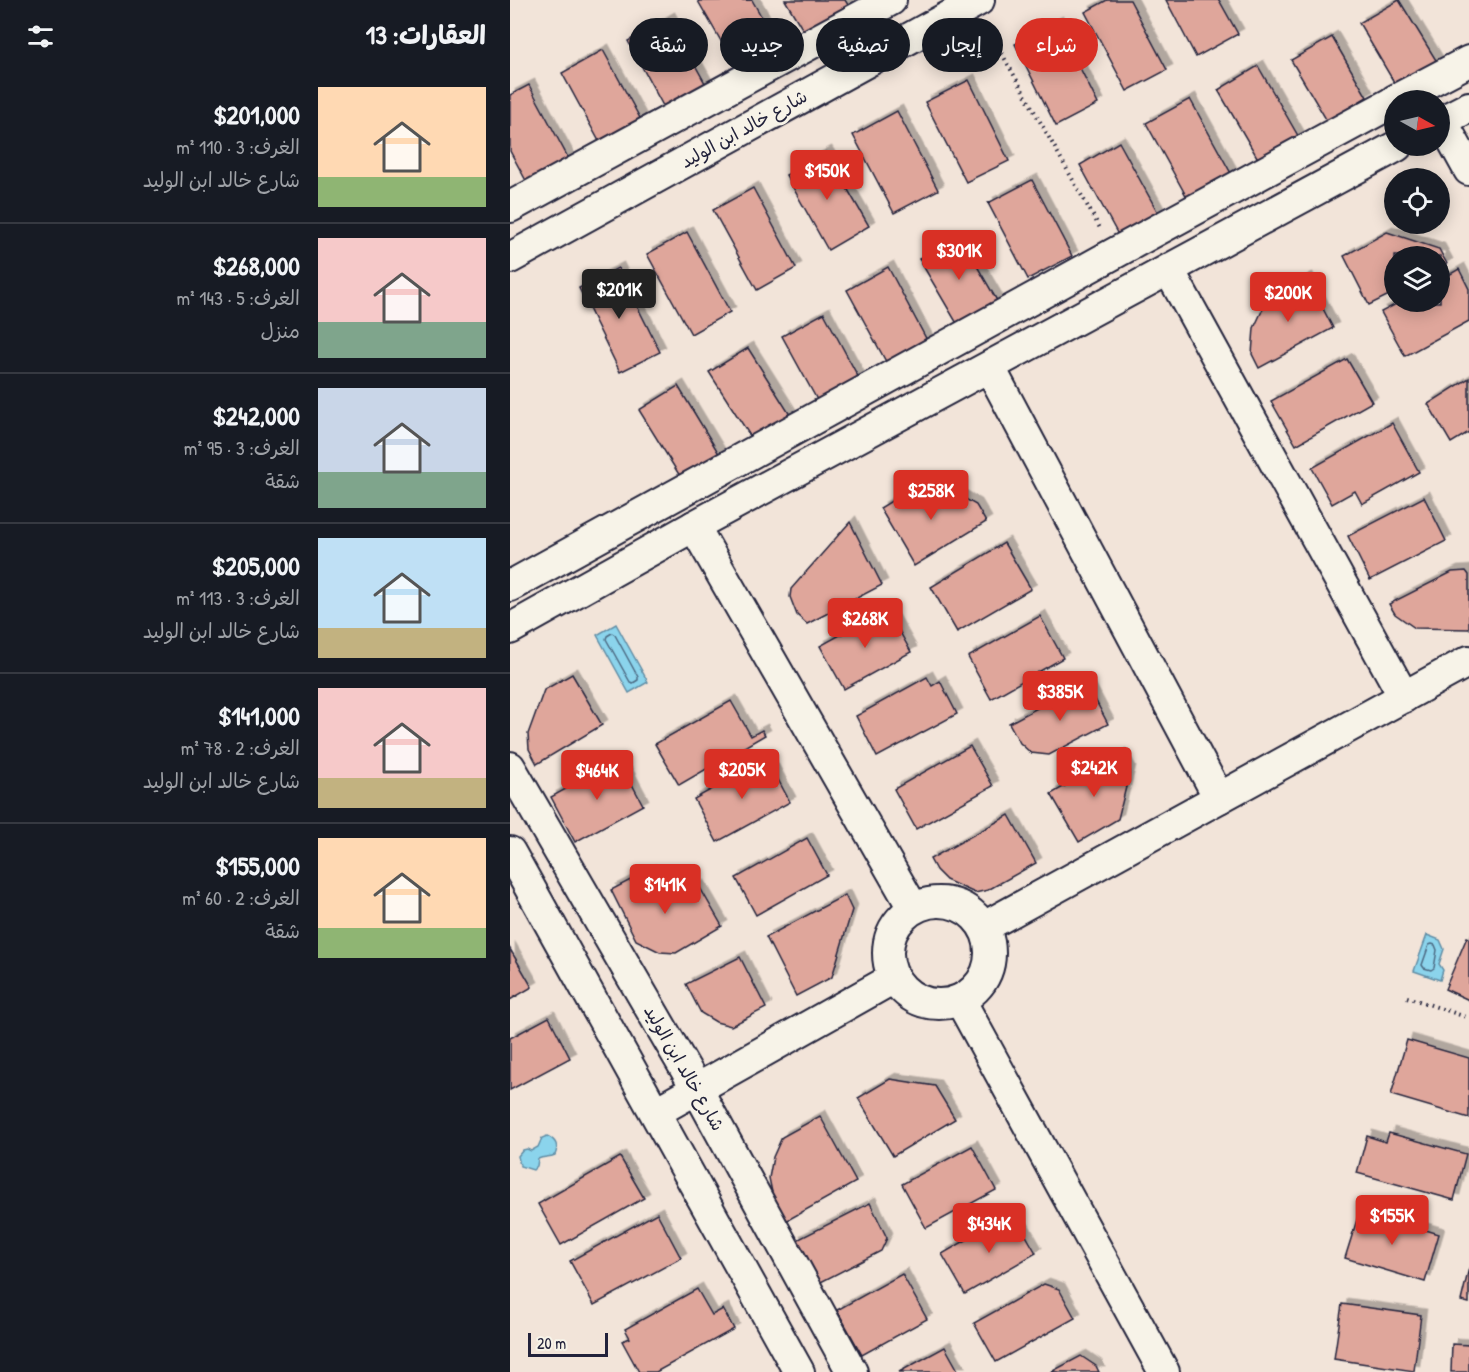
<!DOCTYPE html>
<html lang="ar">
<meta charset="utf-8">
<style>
:root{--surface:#171b24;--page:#242831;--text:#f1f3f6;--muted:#9ea1a6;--line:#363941;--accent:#d93025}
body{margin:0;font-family:"Patrick Hand","Playpen Sans Arabic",sans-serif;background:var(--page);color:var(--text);direction:rtl;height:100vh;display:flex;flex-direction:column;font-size:22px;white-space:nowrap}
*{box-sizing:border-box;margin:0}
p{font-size:20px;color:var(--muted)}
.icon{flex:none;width:33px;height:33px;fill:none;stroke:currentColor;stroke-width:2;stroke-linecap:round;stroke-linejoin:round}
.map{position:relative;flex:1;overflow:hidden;direction:ltr}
.details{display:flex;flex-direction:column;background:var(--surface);width:510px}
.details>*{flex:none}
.hud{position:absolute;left:18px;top:18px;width:570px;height:54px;direction:rtl;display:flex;gap:12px}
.needle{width:39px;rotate:98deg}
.buttons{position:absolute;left:874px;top:90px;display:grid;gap:12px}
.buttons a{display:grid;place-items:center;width:66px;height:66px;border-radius:50%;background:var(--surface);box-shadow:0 3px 15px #0003;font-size:30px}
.scale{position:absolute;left:18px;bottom:15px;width:80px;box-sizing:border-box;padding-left:6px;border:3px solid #22223b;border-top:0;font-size:16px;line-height:21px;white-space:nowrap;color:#22223b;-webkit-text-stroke:4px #f7f3e8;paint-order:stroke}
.price{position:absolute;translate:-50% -51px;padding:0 14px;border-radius:6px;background:var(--accent);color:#fff;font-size:20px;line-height:39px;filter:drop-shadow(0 2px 3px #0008)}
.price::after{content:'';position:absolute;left:50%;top:36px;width:18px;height:14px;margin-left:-9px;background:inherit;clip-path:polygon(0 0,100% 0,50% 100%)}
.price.selected{background:#222;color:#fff}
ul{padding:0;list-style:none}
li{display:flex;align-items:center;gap:18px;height:150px;padding:0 24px}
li+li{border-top:2px solid var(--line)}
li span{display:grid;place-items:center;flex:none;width:168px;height:120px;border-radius:0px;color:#555}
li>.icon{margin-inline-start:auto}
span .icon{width:72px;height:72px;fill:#fffc;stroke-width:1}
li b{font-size:26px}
h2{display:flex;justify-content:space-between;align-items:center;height:72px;padding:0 24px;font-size:26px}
.tag{padding:0 21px;border-radius:27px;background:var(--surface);box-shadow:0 3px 15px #0003;font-size:21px;line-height:54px}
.tag.selected{background:var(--accent);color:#fff}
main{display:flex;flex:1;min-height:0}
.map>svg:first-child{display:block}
.water{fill:#8bd4ec;stroke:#618da5;stroke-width:1.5}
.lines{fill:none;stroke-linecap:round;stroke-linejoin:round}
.shore{stroke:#4c6982;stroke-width:1.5}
.building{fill:#dfa69b;stroke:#22223b;stroke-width:1.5;filter:url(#shadow)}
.minor-casing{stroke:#22223b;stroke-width:34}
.path{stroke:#22223b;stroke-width:4;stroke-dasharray:1.5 4.5;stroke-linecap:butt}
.minor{stroke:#f7f3e8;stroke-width:30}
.labels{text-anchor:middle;stroke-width:6;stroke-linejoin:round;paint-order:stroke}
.street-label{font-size:18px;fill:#22223b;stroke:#f7f3e8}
</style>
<main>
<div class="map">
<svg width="959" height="1372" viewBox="0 0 959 1372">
<defs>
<filter id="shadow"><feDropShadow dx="5.5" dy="-5.5" stdDeviation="0" flood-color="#0004"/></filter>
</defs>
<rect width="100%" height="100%" fill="#f2e4d9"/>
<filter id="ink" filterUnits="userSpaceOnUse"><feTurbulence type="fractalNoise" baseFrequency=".0167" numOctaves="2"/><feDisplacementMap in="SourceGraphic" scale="12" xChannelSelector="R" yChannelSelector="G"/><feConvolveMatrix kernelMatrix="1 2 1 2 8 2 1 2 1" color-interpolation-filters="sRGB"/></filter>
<g filter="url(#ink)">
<!-- water -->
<g class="water">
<polygon points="106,624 138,682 119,693 87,635"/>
<polygon points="917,935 930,940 934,949 929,964 933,970 930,980 904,971"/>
<path d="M37 1136C46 1140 49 1146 45 1155 39 1158 34 1156 28 1159L27 1166 23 1170 10 1166 8 1156 13 1150 17 1149 21 1151 28 1147 32 1138Z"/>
</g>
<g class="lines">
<!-- shore -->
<g class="shore">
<polygon points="102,633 105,635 128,677 128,680 123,683 120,682 96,639 97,636"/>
<polygon points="922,944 925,945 927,950 924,968 921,970 914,968 912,965 919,945"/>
</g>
</g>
<!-- building -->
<g class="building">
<polygon points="242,0 271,51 230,74 188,1"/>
<polygon points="275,0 335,0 340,8 296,35"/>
<polygon points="597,0 620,0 657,70 617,91 575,12"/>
<polygon points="656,0 709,0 728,34 686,57"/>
<polygon points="889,0 929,65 888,89 849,23"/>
<polygon points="159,18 201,94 158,115 118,41"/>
<polygon points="547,22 588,104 546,126 505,44"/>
<polygon points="822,37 857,97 817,121 781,60"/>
<polygon points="93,50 131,120 90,143 52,73"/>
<polygon points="748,66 791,141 751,164 708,90"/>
<polygon points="459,80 499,161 456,182 415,102"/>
<polygon points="19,85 62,165 20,188 0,151 0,95"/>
<polygon points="680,99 723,177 679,201 636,123"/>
<polygon points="387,111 428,190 384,213 343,135"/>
<polygon points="609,142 652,220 612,242 570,165"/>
<polygon points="316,152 359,226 318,250 276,175"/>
<polygon points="522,180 562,256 518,279 478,203"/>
<polygon points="243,188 286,268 247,290 203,210"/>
<polygon points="177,232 220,312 181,334 137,254"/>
<polygon points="877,232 929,249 937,264 930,268 930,256 885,256 885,292 859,305 834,256"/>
<polygon points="449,235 489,304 449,327 409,259"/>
<polygon points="378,267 420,346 379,367 337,290"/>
<polygon points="108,268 150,352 110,372 69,288"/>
<polygon points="949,269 959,289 959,321 895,356 871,312 890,302 930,302 930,280"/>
<polygon points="797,278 823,328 749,368 742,354 744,328 758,298"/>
<polygon points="314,313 352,384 311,407 272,336"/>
<polygon points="238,348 282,418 244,442 199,372"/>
<polygon points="837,359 862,402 786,445 761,401"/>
<polygon points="959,378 959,432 941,443 918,404"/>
<polygon points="168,386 211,457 173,481 129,410"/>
<polygon points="882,423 909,472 852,504 845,491 822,504 802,468"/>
<polygon points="433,486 466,505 476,522 404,566 370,508 393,494"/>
<polygon points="914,497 936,541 860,580 838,536"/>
<polygon points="340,522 372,585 297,624 287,615 280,597 281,589"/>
<polygon points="494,543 521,589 447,632 421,587"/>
<polygon points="956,571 959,575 959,629 905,628 885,614 879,604 942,572"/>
<polygon points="377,609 401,652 334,689 310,646"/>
<polygon points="530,616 553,658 481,699 458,657"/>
<polygon points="62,674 92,725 27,764 19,749 18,734 34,690"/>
<polygon points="417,677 422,686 430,681 447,714 367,757 346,716"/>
<polygon points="576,682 598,724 539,755 521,753 510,743 499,723"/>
<polygon points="221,701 241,736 252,730 255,735 169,785 145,744"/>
<polygon points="460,746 483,786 406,829 384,789"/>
<polygon points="610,754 620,771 608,819 569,842 541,794"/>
<polygon points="257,759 280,802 207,842 184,799"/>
<polygon points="109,760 133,805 65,842 41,797"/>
<polygon points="499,815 526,863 478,890 465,893 436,880 426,870 420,859"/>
<polygon points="297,838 317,875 246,915 226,878"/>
<polygon points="140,870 150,891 173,896 189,886 212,926 166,953 150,952 126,940 101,890"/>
<polygon points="335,895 342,910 322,977 286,996 256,937"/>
<polygon points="957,937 959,938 959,1000 935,989"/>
<polygon points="0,949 22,987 0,1000"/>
<polygon points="230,957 256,1008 221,1026 206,1022 191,1013 176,984"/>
<polygon points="39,1017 60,1058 0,1090 0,1038"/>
<polygon points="897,1040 959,1058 959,1118 881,1095"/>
<polygon points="380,1079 425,1086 445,1119 383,1156 348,1098"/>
<polygon points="310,1116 346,1182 276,1221 263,1197 259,1178 263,1157 272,1137"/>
<polygon points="879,1133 956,1154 944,1200 847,1173 857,1136 876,1142"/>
<polygon points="462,1146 486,1190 416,1228 392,1184"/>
<polygon points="110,1157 134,1198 51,1245 28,1204"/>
<polygon points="360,1203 377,1238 371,1251 307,1284 285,1241"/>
<polygon points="850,1210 929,1234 915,1282 835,1258"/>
<polygon points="147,1213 171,1258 84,1305 60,1261"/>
<polygon points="503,1213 526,1253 455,1294 432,1254"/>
<polygon points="959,1268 959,1303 951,1301"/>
<polygon points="392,1274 417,1319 352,1355 327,1310"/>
<polygon points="534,1284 549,1289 565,1318 486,1362 464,1323"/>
<polygon points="187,1289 202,1315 213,1309 224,1329 146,1372 129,1372 112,1341 120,1338 115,1329"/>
<polygon points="832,1304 911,1315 904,1371 824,1359"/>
<polygon points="942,1344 959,1345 959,1372 941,1372"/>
<polygon points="435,1347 449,1372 389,1372"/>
<polygon points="571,1356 586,1366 589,1372 541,1372"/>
</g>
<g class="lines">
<defs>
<g id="minor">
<polyline points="885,100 959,61"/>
<polyline points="932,121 959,170"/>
<polyline points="930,122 959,107"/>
<polyline points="0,207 381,0"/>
<polyline points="0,258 469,0"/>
<polyline points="659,270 894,697"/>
<polyline points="480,368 709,798"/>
<polyline points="184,526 403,908"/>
<polyline points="0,586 605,253 885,101"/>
<polyline points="0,629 184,526 887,146"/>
<polyline points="0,767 187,1089 342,1372"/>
<polyline points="0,852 289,1372"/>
<circle cx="429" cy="953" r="51"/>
<polyline points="474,927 959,661"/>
<polyline points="450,1000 654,1372"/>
<polyline points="146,1112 384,978"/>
</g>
</defs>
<!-- minor casing -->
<use href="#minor" class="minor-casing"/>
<!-- path -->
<g class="path">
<polyline points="477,27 591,230"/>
<polyline points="897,997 959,1018"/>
</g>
<!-- minor -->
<use href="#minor" class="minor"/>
</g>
</g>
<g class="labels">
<!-- street labels -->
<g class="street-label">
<text transform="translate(234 129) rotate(-29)" y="6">شارع خالد ابن الوليد</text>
<text transform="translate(174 1068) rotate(60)" y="6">شارع خالد ابن الوليد</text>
</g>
</g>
</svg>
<div class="buttons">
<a><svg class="needle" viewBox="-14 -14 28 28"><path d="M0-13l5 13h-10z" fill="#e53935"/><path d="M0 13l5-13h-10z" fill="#9ea1a6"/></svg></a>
<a><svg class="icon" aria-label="locate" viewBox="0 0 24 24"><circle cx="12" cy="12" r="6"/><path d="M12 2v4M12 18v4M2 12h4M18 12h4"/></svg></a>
<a><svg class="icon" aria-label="layers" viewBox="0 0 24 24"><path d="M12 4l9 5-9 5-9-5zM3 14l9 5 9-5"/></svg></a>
</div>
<div class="scale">20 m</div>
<b class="price" style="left:317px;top:201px">$150K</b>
<b class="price" style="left:449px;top:281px">$301K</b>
<b class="price selected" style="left:109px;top:320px">$201K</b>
<b class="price" style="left:778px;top:323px">$200K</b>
<b class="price" style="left:421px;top:521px">$258K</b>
<b class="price" style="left:355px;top:649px">$268K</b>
<b class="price" style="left:550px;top:722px">$385K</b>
<b class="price" style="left:584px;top:798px">$242K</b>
<b class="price" style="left:232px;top:800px">$205K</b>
<b class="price" style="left:87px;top:801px">$464K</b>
<b class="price" style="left:155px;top:915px">$141K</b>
<b class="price" style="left:882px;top:1246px">$155K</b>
<b class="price" style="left:479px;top:1254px">$434K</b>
<div class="hud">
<a class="tag selected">شراء</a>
<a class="tag">إيجار</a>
<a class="tag">تصفية</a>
<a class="tag">جديد</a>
<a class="tag">شقة</a>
</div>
</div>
<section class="details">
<h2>العقارات: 13<svg class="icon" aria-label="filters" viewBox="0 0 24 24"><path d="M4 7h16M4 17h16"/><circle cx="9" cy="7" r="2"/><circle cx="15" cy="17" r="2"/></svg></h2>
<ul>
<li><span style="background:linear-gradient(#ffd9b3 75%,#8fb573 0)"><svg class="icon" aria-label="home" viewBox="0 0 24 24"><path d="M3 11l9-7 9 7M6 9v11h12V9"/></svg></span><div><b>$201,000</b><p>الغرف: 3 · 110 m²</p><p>شارع خالد ابن الوليد</p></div></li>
<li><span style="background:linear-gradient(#f6c9c9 70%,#7fa58c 0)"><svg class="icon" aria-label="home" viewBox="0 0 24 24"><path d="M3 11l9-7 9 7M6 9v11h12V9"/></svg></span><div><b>$268,000</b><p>الغرف: 5 · 143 m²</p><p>منزل</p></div></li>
<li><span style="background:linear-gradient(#c9d6e8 70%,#7fa58c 0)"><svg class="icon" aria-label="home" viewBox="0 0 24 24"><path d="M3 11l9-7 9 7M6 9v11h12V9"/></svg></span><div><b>$242,000</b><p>الغرف: 3 · 95 m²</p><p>شقة</p></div></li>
<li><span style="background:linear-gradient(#bfe0f5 75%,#c2b280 0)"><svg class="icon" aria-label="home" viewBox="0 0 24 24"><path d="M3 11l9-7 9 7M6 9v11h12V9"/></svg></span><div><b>$205,000</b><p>الغرف: 3 · 113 m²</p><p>شارع خالد ابن الوليد</p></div></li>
<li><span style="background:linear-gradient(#f6c9c9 75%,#c2b280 0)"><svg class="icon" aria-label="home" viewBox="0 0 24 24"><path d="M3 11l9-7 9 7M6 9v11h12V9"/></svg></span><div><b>$141,000</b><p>الغرف: 2 · 78 m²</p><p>شارع خالد ابن الوليد</p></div></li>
<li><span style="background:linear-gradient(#ffd9b3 75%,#8fb573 0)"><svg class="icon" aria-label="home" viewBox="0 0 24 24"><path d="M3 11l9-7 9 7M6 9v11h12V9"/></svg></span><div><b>$155,000</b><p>الغرف: 2 · 60 m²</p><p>شقة</p></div></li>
</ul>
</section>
</main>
